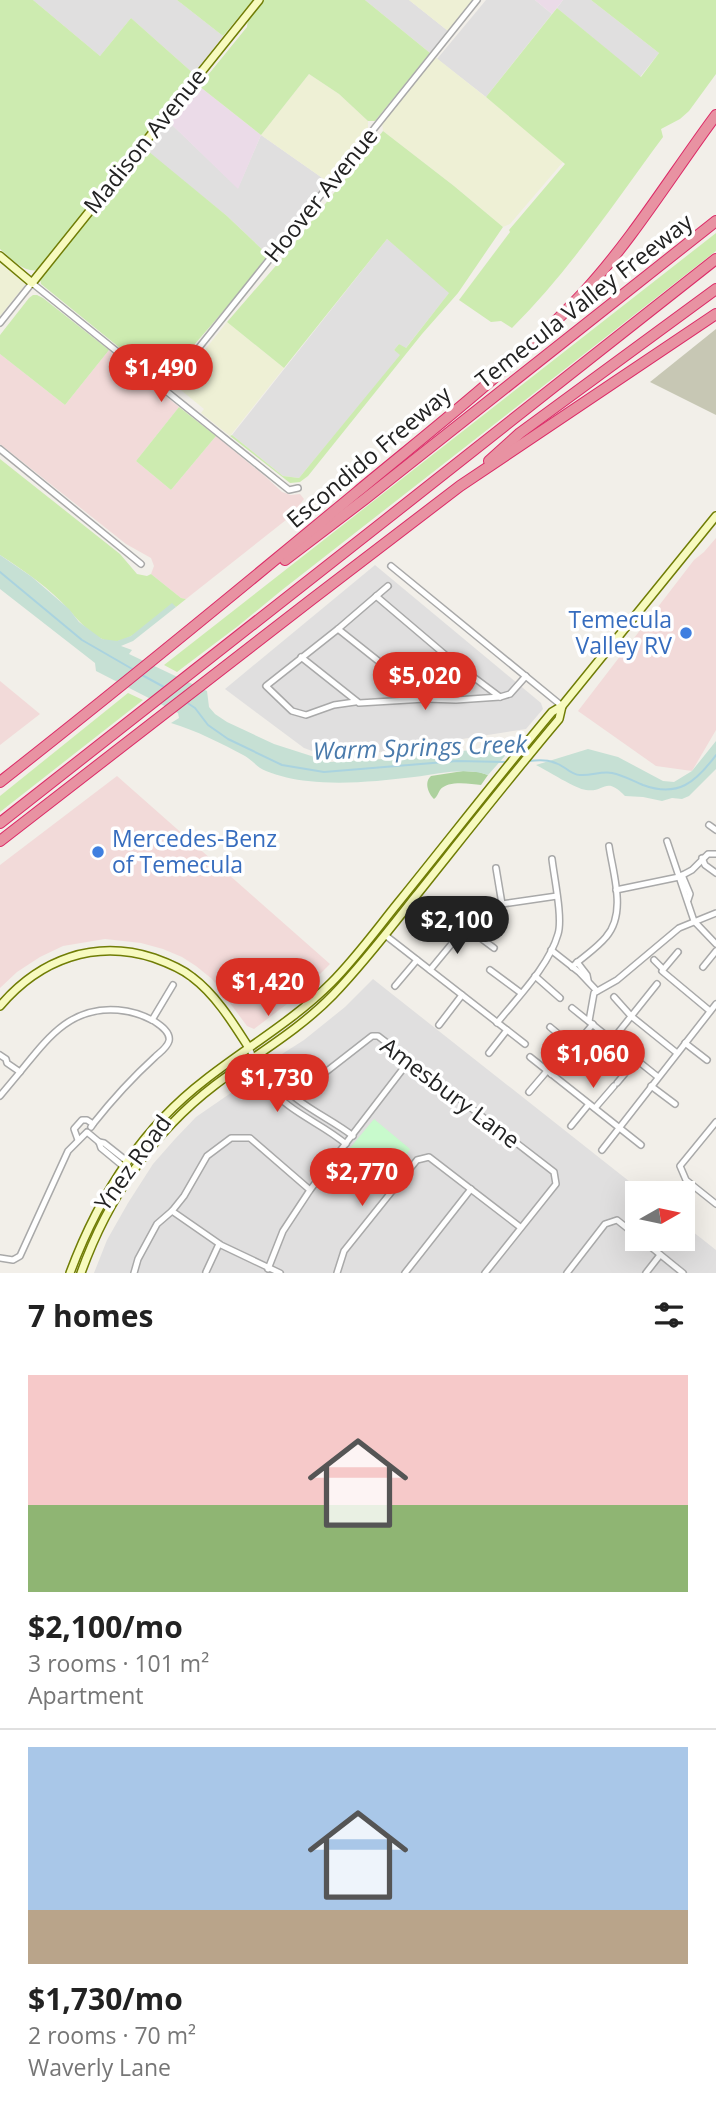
<!DOCTYPE html>
<meta charset="utf-8">
<style>
:root{--surface:#fff;--page:#f6f6f6;--text:#222;--muted:#767676;--line:#e0e0e0;--accent:#d93025}
body{margin:0;font-family:"Open Sans",sans-serif;background:var(--page);color:var(--text);height:100vh;display:flex;flex-direction:column;font-size:26px;white-space:nowrap}
*{box-sizing:border-box;margin:0}
p{font-size:23px;color:var(--muted)}
.icon{flex:none;width:38px;height:38px;fill:none;stroke:currentColor;stroke-width:2;stroke-linecap:round;stroke-linejoin:round}
.map{position:relative;height:1273px;overflow:hidden}
.drawer{display:flex;flex-direction:column;background:var(--surface);flex:1}
.drawer>*{flex:none}
.needle{width:46px;rotate:81deg}
.buttons{position:absolute;left:625px;top:1181px;display:grid;gap:14px}
.buttons a{display:grid;place-items:center;width:70px;height:70px;border-radius:0px;background:var(--surface);box-shadow:0 7px 28px #0002;font-size:35px}
.price{position:absolute;translate:-50% -60px;padding:0 16px;border-radius:24px;background:var(--accent);color:#fff;font-size:23px;line-height:46px;filter:drop-shadow(0 2px 4px #0008)}
.price::after{content:'';position:absolute;left:50%;top:42px;width:21px;height:16px;margin-left:-10px;background:inherit;clip-path:polygon(0 0,100% 0,50% 100%)}
.price.on{background:#222;color:#fff}
ul{padding:0;list-style:none}
li{display:grid;align-content:center;gap:14px;height:371px;padding:0 28px}
li+li{border-top:2px solid var(--line)}
li span{display:grid;place-items:center;height:217px;border-radius:0px;color:#555}
li>.icon{margin-inline-start:auto}
span .icon{width:126px;height:126px;fill:#fffc;stroke-width:1}
li b{font-size:30px}
h2{display:flex;justify-content:space-between;align-items:center;height:84px;padding:0 28px;font-size:30px}
.map>svg:first-child{display:block}
.residential{fill:#e0dfdf}
.commercial{fill:#f2dad9}
.industrial{fill:#ebdbe8}
.construction{fill:#c7c7b4}
.farmland{fill:#eef0d5}
.grass{fill:#cdebb0}
.forest{fill:#add19e}
.wetland{fill:#c6e0d4}
.park{fill:#c8facc}
.lines{fill:none;stroke-linecap:round;stroke-linejoin:round}
.stream{stroke:#aad3df;stroke-width:2}
.street-casing{stroke:#a9a9a9;stroke-width:8}
.secondary-casing{stroke:#707d05;stroke-width:10}
.highway-casing{stroke:#dc2a67;stroke-width:12}
.street{stroke:#fff;stroke-width:5}
.secondary{stroke:#f7fabf;stroke-width:7}
.highway{stroke:#e892a2;stroke-width:10}
.shop-dot{fill:#3f7fe0;stroke:#fff;stroke-width:2.5}
.labels{text-anchor:middle;stroke-width:7;stroke-linejoin:round;paint-order:stroke}
.street-label{font-size:23px;fill:#222;stroke:#fff}
.shop-label{font-size:23px;fill:#366cbe;stroke:#fff;text-anchor:end}
.water-label{font-size:24px;font-style:italic;fill:#4a7aab;stroke:#fff}
</style>
<div class="map">
<svg width="716" height="1273" viewBox="0 0 716 1273">
<rect width="100%" height="100%" fill="#f2efe9"/>
<!-- residential -->
<g class="residential">
<polygon points="33,0 177,0 223,36 194,74 131,18 100,56"/>
<polygon points="365,0 409,0 448,31 430,53"/>
<polygon points="486,0 535,0 552,14 486,97 437,59"/>
<polygon points="563,0 591,0 659,53 640,77 557,8"/>
<polygon points="168,121 238,188 261,135 328,182 268,255 227,216 145,150"/>
<polygon points="387,239 450,292 405,349 399,344 394,350 401,355 299,478 283,476 232,435"/>
<polygon points="375,565 541,703 543,709 526,729 334,759 304,748 225,689"/>
<polygon points="373,979 644,1193 637,1194 637,1239 682,1239 683,1224 716,1250 716,1273 94,1273 107,1240 128,1203 153,1164 175,1139 196,1117 241,1086 249,1085 278,1066 278,1059 282,1054 304,1040 345,1007"/>
</g>
<!-- commercial -->
<g class="commercial">
<polygon points="109,350 179,407 136,461 171,490 216,436 267,478 282,492 291,495 300,494 304,499 291,516 186,599 181,598 151,574 154,566 151,558 126,544 0,444 0,354 65,405"/>
<polygon points="716,538 716,730 692,771 656,766 578,711 694,560 704,552"/>
<polygon points="0,681 40,714 0,745"/>
<polygon points="117,776 330,964 299,995 254,1029 247,1026 212,979 196,966 182,957 163,949 141,943 105,939 63,946 40,957 17,972 0,988 0,865"/>
</g>
<!-- industrial -->
<g class="industrial">
<polygon points="535,0 563,0 552,14"/>
<polygon points="199,86 261,135 238,189 168,121 191,96 197,96 200,92"/>
</g>
<!-- construction -->
<polygon class="construction" points="716,329 716,415 650,382"/>
<!-- farmland -->
<g class="farmland">
<polygon points="409,0 473,0 448,31"/>
<polygon points="434,56 511,117 563,162 510,224 503,227 454,186 383,131 382,123"/>
<polygon points="309,74 339,94 368,121 368,132 328,182 261,135"/>
<polygon points="0,259 24,280 25,285 0,316"/>
<polygon points="227,322 284,368 230,436 201,413 204,409 176,386"/>
</g>
<!-- grass -->
<g class="grass">
<path d="M0 0H33L100 56 131 18 194 74 38 270C23 273 11 258 0 249Z"/>
<polygon points="177,0 253,0 223,36"/>
<polygon points="263,0 365,0 430,53 375,121 368,121 339,94 309,74 261,135 199,86 247,27 248,19"/>
<path d="M591 0H716V74L689 111 680 119 661 129 663 137C615 202 570 270 512 328L501 321 491 322 459 300 510 232 509 230 565 164 486 97 557 8 641 77 659 53Z"/>
<polygon points="383,131 454,186 503,227 458,293 422,334 308,476 300,482 290,483 230,436 232,435 283,476 299,478 400,355 394,350 399,344 406,348 449,293 387,239 284,368 227,322 280,261"/>
<polygon points="142,150 148,151 227,216 268,255 239,293 169,374 157,378 41,284 40,279"/>
<polygon points="716,233 716,251 282,590 238,626 177,672 164,665"/>
<polygon points="33,295 37,295 43,298 109,350 65,405 0,354 0,335 29,298"/>
<polygon points="179,407 216,436 171,490 136,461"/>
<path d="M0 459 120 554 137 574 147 576 151 574 181 598 186 599 176 607 172 604C156 616 138 637 118 641 113 642 106 641 102 639 89 633 78 620 69 610 51 589 23 570 0 555Z"/>
<polygon points="128,693 143,700 0,812 0,796"/>
</g>
<!-- forest -->
<path class="forest" d="M463 771 479 772 488 775 481 785C470 784 448 780 440 790 438 793 437 797 434 799 428 793 424 782 431 776Z"/>
<!-- wetland -->
<g class="wetland">
<path d="M0 555 32 577 69 609 79 622 102 639 117 641 131 636 172 603 176 607 133 641 121 646 132 650 129 654 207 691 209 707 215 714 227 722 274 744 330 762 400 758 489 748 513 747 488 775C465 767 439 774 414 777 380 781 342 785 308 781 295 780 278 776 266 771 258 768 252 760 245 756 223 744 195 730 171 723L179 718 178 713 96 671 95 663 0 589Z"/>
<path d="M716 741V769L689 796 682 799 672 798 662 801 643 797 625 796C605 775 605 793 586 790 576 789 548 771 536 765L588 749 618 757 663 781 674 782 692 771Z"/>
</g>
<!-- park -->
<polygon class="park" points="374,1119 410,1149 399,1169 380,1192 340,1160"/>
<g class="lines">
<!-- stream -->
<g class="stream">
<polyline points="0,572 82,640 134,670"/>
<polyline points="142,675 164,687"/>
<polyline points="186,702 195,708 208,725 228,739 282,765 324,772 457,761 506,762"/>
<path d="M529 761C543 759 553 760 565 768 569 771 575 775 580 775 591 776 601 771 612 773 623 775 633 781 643 785 678 798 696 782 716 755"/>
</g>
<defs>
<g id="street">
<polyline points="0,323 32,283 289,490 298,488"/>
<polyline points="165,390 477,0"/>
<polyline points="0,449 141,564"/>
<polyline points="391,566 562,706"/>
<polyline points="376,596 456,664 500,697"/>
<polyline points="338,629 426,699 456,700 500,697 510,694 526,676"/>
<polyline points="301,657 359,703 425,699"/>
<polyline points="355,702 334,705 306,715 292,711 266,686 338,629 388,586"/>
<polyline points="709,825 716,830"/>
<polyline points="667,841 694,921 716,944"/>
<polyline points="702,858 705,865 716,873"/>
<polyline points="496,868 502,904"/>
<polyline points="682,875 690,894 688,900"/>
<polyline points="616,890 679,877 692,870 708,854 716,854"/>
<polyline points="436,905 494,948"/>
<polyline points="385,935 525,1044"/>
<polyline points="551,950 579,972 597,991"/>
<polyline points="678,952 662,971 710,1011"/>
<polyline points="654,960 663,969"/>
<polyline points="577,962 587,975 588,980"/>
<path d="M572 967C583 957 597 948 606 937 627 913 613 874 609 846"/>
<polyline points="703,967 716,951"/>
<polyline points="430,970 478,912 502,904 557,896"/>
<polyline points="490,970 521,993"/>
<polyline points="535,976 560,998"/>
<polyline points="395,986 417,960"/>
<polyline points="614,997 631,1016 677,1053"/>
<polyline points="572,1008 658,1077"/>
<polyline points="152,1020 173,985"/>
<polyline points="589,1021 594,993 617,980 679,928 716,913"/>
<path d="M497 1023C517 998 549 966 558 934 563 918 554 877 552 859"/>
<polyline points="439,1025 462,995"/>
<polyline points="550,1027 574,1047"/>
<polyline points="613,1039 657,984"/>
<polyline points="685,1043 707,1060"/>
<path d="M249 1048C255 1060 257 1072 266 1083 287 1112 320 1122 346 1144"/>
<polyline points="571,1050 591,1067"/>
<polyline points="489,1053 507,1030"/>
<polyline points="0,1055 6,1059 7,1063 20,1072 0,1096"/>
<polyline points="530,1057 641,1145"/>
<path d="M254 1058C271 1068 281 1087 297 1099 315 1113 335 1122 353 1136"/>
<path d="M20 1072C47 1039 70 1006 118 1010 131 1011 143 1015 154 1021 160 1025 171 1032 169 1041 167 1048 159 1053 155 1057 132 1078 112 1100 93 1124"/>
<polyline points="551,1074 593,1024"/>
<polyline points="313,1082 372,1036 378,1036 554,1172 556,1184 485,1273"/>
<polyline points="617,1083 637,1059"/>
<polyline points="651,1086 675,1104"/>
<polyline points="529,1092 547,1071"/>
<polyline points="595,1108 614,1086"/>
<polyline points="716,1122 680,1166 686,1180 716,1204"/>
<polyline points="571,1126 589,1104"/>
<polyline points="78,1140 74,1129 82,1120 87,1120 93,1124 91,1127"/>
<polyline points="99,1142 104,1143 128,1162"/>
<polyline points="602,1150 716,1004"/>
<polyline points="172,1211 221,1245 280,1273"/>
<polyline points="641,1239 683,1273"/>
<polyline points="0,1258 13,1260 20,1256 68,1151 87,1132 99,1142 101,1148 124,1167"/>
<polyline points="268,1269 283,1231 310,1190 409,1061"/>
<polyline points="206,1272 219,1244"/>
<polyline points="134,1273 138,1259 157,1224 172,1211 184,1196 207,1156 231,1138 250,1138 310,1190"/>
<polyline points="337,1273 344,1251 417,1160 429,1157 520,1227"/>
<polyline points="405,1273 471,1189"/>
<polyline points="567,1273 605,1224 617,1220 637,1236"/>
<polyline points="646,1273 660,1255"/>
</g>
<g id="secondary">
<polyline points="0,256 32,283 259,0"/>
<path d="M0 1006C40 959 95 939 154 958 168 963 181 968 192 977 216 995 233 1023 249 1048"/>
<path d="M70 1273C98 1198 141 1129 205 1080 247 1047 293 1021 331 983 357 957 379 926 402 898 452 836 501 773 552 712L562 706 716 516"/>
<path d="M81 1273C107 1200 152 1133 215 1085 255 1055 298 1031 333 995 363 964 389 930 415 897 463 837 510 777 559 719L562 706"/>
</g>
<g id="highway">
<polyline points="489,461 520,433 716,289"/>
<polyline points="285,560 365,499 716,221"/>
<path d="M0 782C121 687 239 590 357 492 434 428 515 366 583 293 632 240 673 173 716 115"/>
<path d="M0 823C240 636 477 447 716 259"/>
<polyline points="0,841 311,600 460,486 716,314"/>
</g>
</defs>
<!-- street casing -->
<use href="#street" class="street-casing"/>
<!-- secondary casing -->
<use href="#secondary" class="secondary-casing"/>
<!-- highway casing -->
<use href="#highway" class="highway-casing"/>
<!-- street -->
<use href="#street" class="street"/>
<!-- secondary -->
<use href="#secondary" class="secondary"/>
<!-- highway -->
<use href="#highway" class="highway"/>
</g>
<!-- markers -->
<g class="shop-dot">
<circle cx="686" cy="633" r="7"/>
<circle cx="98" cy="852" r="7"/>
</g>
<g class="labels">
<!-- street labels -->
<g class="street-label">
<text transform="translate(145 141) rotate(-51)" y="8">Madison Avenue</text>
<text transform="translate(321 195) rotate(-51)" y="8">Hoover Avenue</text>
<text transform="translate(584 301) rotate(-38)" y="8">Temecula Valley Freeway</text>
<text transform="translate(369 457) rotate(-40)" y="8">Escondido Freeway</text>
<text transform="translate(450 1093) rotate(37)" y="8">Amesbury Lane</text>
<text transform="translate(133 1163) rotate(-54)" y="8">Ynez Road</text>
</g>
<!-- shop labels -->
<g class="shop-label">
<text x="672" y="628">Temecula<tspan x="672" dy="26">Valley RV</tspan></text>
<text x="112" y="847" text-anchor="start">Mercedes-Benz<tspan x="112" dy="26">of Temecula</tspan></text>
</g>
<!-- water labels -->
<g class="water-label">
<text transform="translate(420 748) rotate(-2)" y="8">Warm Springs Creek</text>
</g>
</g>
</svg>
<div class="buttons">
<a><svg class="needle" viewBox="-14 -14 28 28"><path d="M0-13l5 13h-10z" fill="#e53935"/><path d="M0 13l5-13h-10z" fill="#767676"/></svg></a>
</div>
<b class="price" style="left:161px;top:404px">$1,490</b>
<b class="price" style="left:425px;top:712px">$5,020</b>
<b class="price on" style="left:457px;top:956px">$2,100</b>
<b class="price" style="left:268px;top:1018px">$1,420</b>
<b class="price" style="left:593px;top:1090px">$1,060</b>
<b class="price" style="left:277px;top:1114px">$1,730</b>
<b class="price" style="left:362px;top:1208px">$2,770</b>
</div>
<section class="drawer">
<h2>7 homes<svg class="icon" aria-label="filters" viewBox="0 0 24 24"><path d="M4 7h16M4 17h16"/><circle cx="9" cy="7" r="2"/><circle cx="15" cy="17" r="2"/></svg></h2>
<ul>
<li><span style="background:linear-gradient(#f6c9c9 60%,#8fb573 0)"><svg class="icon" aria-label="home" viewBox="0 0 24 24"><path d="M3 11l9-7 9 7M6 9v11h12V9"/></svg></span><div><b>$2,100/mo</b><p>3 rooms · 101 m²</p><p>Apartment</p></div></li>
<li><span style="background:linear-gradient(#a9c7e8 75%,#b9a48a 0)"><svg class="icon" aria-label="home" viewBox="0 0 24 24"><path d="M3 11l9-7 9 7M6 9v11h12V9"/></svg></span><div><b>$1,730/mo</b><p>2 rooms · 70 m²</p><p>Waverly Lane</p></div></li>
</ul>
</section>
